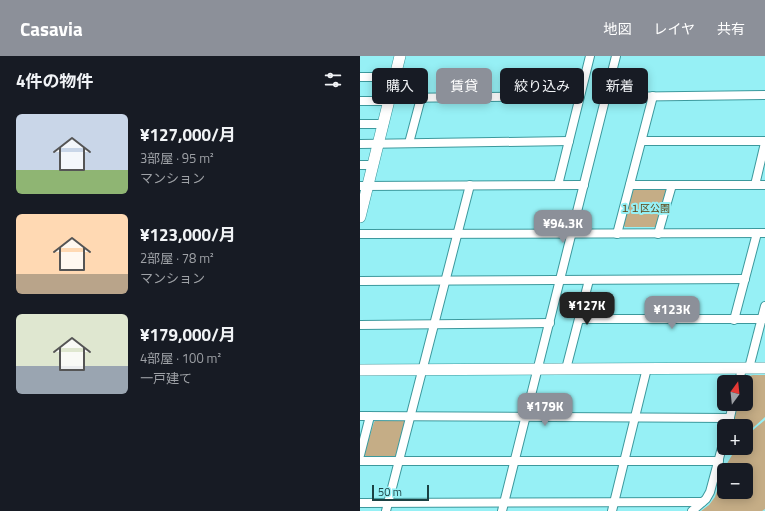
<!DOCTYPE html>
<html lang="ja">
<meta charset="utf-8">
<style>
:root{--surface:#171b24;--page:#20242c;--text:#f1f3f6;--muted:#9ea1a6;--accent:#8c9099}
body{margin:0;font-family:"Titillium Web","Noto Sans JP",sans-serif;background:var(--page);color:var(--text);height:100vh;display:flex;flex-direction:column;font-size:15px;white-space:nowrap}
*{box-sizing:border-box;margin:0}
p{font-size:13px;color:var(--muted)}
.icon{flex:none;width:22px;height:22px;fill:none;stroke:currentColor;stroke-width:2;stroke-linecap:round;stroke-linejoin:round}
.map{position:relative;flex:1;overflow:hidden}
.panel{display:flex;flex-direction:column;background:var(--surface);width:360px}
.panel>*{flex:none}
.banner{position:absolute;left:12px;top:12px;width:333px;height:36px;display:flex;gap:8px}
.needle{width:26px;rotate:15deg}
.tools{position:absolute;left:357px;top:319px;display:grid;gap:8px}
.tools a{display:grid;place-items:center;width:36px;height:36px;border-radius:6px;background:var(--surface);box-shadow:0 2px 10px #0003;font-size:20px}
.scale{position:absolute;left:12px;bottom:10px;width:57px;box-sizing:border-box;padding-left:4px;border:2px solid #1b4143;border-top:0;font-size:11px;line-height:14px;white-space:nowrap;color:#1b4143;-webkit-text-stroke:3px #96f0f5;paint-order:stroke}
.price{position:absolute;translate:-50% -34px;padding:0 9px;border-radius:8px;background:var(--accent);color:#fff;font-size:13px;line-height:26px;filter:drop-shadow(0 1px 2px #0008)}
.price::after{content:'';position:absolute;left:50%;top:24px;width:12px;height:9px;margin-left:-6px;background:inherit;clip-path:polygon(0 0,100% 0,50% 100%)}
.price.current{background:#222;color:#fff}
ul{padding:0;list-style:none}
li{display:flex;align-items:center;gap:12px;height:100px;padding:0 16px}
li span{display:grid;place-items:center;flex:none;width:112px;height:80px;border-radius:6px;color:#555}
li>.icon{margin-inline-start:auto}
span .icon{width:48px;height:48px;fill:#fffc;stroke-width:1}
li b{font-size:17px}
h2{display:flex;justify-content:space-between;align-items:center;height:48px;padding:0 16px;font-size:17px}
.pill{padding:0 14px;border-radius:6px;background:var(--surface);box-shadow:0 2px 10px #0003;font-size:14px;line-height:36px}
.pill.current{background:var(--accent);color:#fff}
header{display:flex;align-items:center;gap:24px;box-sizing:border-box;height:56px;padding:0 20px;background:var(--accent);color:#fff}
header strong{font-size:19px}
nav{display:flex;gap:22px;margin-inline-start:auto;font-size:14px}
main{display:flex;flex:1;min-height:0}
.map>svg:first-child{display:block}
.green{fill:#c5ad86;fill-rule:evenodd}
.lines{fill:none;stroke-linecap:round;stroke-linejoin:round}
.street-casing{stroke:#3c999d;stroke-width:10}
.secondary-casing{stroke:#3c999d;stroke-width:12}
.street{stroke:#fff;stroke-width:8}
.secondary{stroke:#fff;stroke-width:11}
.labels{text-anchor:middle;stroke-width:4;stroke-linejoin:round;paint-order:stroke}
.park-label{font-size:10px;fill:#5d4312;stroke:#96f0f5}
</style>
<header>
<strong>Casavia</strong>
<nav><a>地図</a><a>レイヤ</a><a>共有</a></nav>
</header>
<main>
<section class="panel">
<h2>4件の物件<svg class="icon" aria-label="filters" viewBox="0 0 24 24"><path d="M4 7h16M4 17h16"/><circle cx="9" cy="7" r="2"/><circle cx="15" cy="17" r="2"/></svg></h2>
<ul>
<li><span style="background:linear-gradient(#c9d6e8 70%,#8fb573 0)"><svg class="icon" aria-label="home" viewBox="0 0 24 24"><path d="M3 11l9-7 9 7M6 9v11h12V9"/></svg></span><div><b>¥127,000/月</b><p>3部屋 · 95 m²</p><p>マンション</p></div></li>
<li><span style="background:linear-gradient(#ffd9b3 75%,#b9a48a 0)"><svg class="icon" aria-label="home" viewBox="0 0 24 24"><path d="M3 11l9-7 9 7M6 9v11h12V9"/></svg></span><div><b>¥123,000/月</b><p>2部屋 · 78 m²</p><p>マンション</p></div></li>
<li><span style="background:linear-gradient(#dfe7d0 65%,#9aa5b1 0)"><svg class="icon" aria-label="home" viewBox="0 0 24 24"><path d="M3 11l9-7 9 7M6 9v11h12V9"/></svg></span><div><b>¥179,000/月</b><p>4部屋 · 100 m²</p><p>一戸建て</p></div></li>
</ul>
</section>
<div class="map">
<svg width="405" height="455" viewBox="0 0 405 455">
<rect width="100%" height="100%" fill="#96f0f5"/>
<!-- green -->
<g class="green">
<polygon points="275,132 307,133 297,169 295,171 265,171 263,169 272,136"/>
<path d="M393 319H405V361L386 378V370H371L377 348H386V326H383C384 321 388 320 393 319Z"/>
<polygon points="16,364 44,365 46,366 37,399 34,401 6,400 4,399 14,366"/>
<path d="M405 364V453L402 455H341L349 449 355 441 365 411 375 394 376 392H386V380ZM364 414H386V436H364Z"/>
</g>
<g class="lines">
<defs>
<g id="street">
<polyline points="0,21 35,21"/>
<polyline points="246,41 405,39"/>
<polyline points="30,42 220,40"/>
<polyline points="0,45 30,45"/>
<polyline points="0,68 24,68"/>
<polyline points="282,85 405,85"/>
<polyline points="49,87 61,42"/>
<polyline points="0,88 209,85"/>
<polyline points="0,109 13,109"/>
<polyline points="198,129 230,0"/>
<polyline points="270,129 405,129"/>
<polyline points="395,129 405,87"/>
<polyline points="0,130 224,129"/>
<polyline points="0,178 405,177"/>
<polyline points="257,178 293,40"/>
<polyline points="298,178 312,129"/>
<polyline points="0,225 385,223"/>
<polyline points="219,263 405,263"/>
<polyline points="374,264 397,177"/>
<polyline points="0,269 190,267"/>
<polyline points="389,312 405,250"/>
<polyline points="206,313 229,224"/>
<polyline points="379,326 382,312"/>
<polyline points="0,360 370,362"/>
<polyline points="368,370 373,348"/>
<polyline points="0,399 10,360"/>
<polyline points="0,405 359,405"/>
<polyline points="0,447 342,446"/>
<polyline points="26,455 110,129"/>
<polyline points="142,455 256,0"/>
<polyline points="252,455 287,312"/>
<polyline points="332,455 346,443 350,436 364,384"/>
</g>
<g id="secondary">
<polyline points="0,161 40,0"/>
<polyline points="0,314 405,312"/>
</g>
</defs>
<!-- street casing -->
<use href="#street" class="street-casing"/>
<!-- secondary casing -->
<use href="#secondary" class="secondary-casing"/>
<!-- street -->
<use href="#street" class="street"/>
<!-- secondary -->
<use href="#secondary" class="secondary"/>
</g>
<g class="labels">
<!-- park labels -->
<g class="park-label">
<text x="285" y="156">１１区公園</text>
</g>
</g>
</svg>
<div class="tools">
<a><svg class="needle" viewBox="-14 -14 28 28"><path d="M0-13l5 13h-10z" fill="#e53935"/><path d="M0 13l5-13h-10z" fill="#9ea1a6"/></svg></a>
<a>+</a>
<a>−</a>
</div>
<div class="scale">50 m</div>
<b class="price" style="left:203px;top:188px">¥94.3K</b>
<b class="price current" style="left:227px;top:270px">¥127K</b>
<b class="price" style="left:312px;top:274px">¥123K</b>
<b class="price" style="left:185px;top:371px">¥179K</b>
<div class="banner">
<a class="pill">購入</a>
<a class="pill current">賃貸</a>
<a class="pill">絞り込み</a>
<a class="pill">新着</a>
</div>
</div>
</main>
